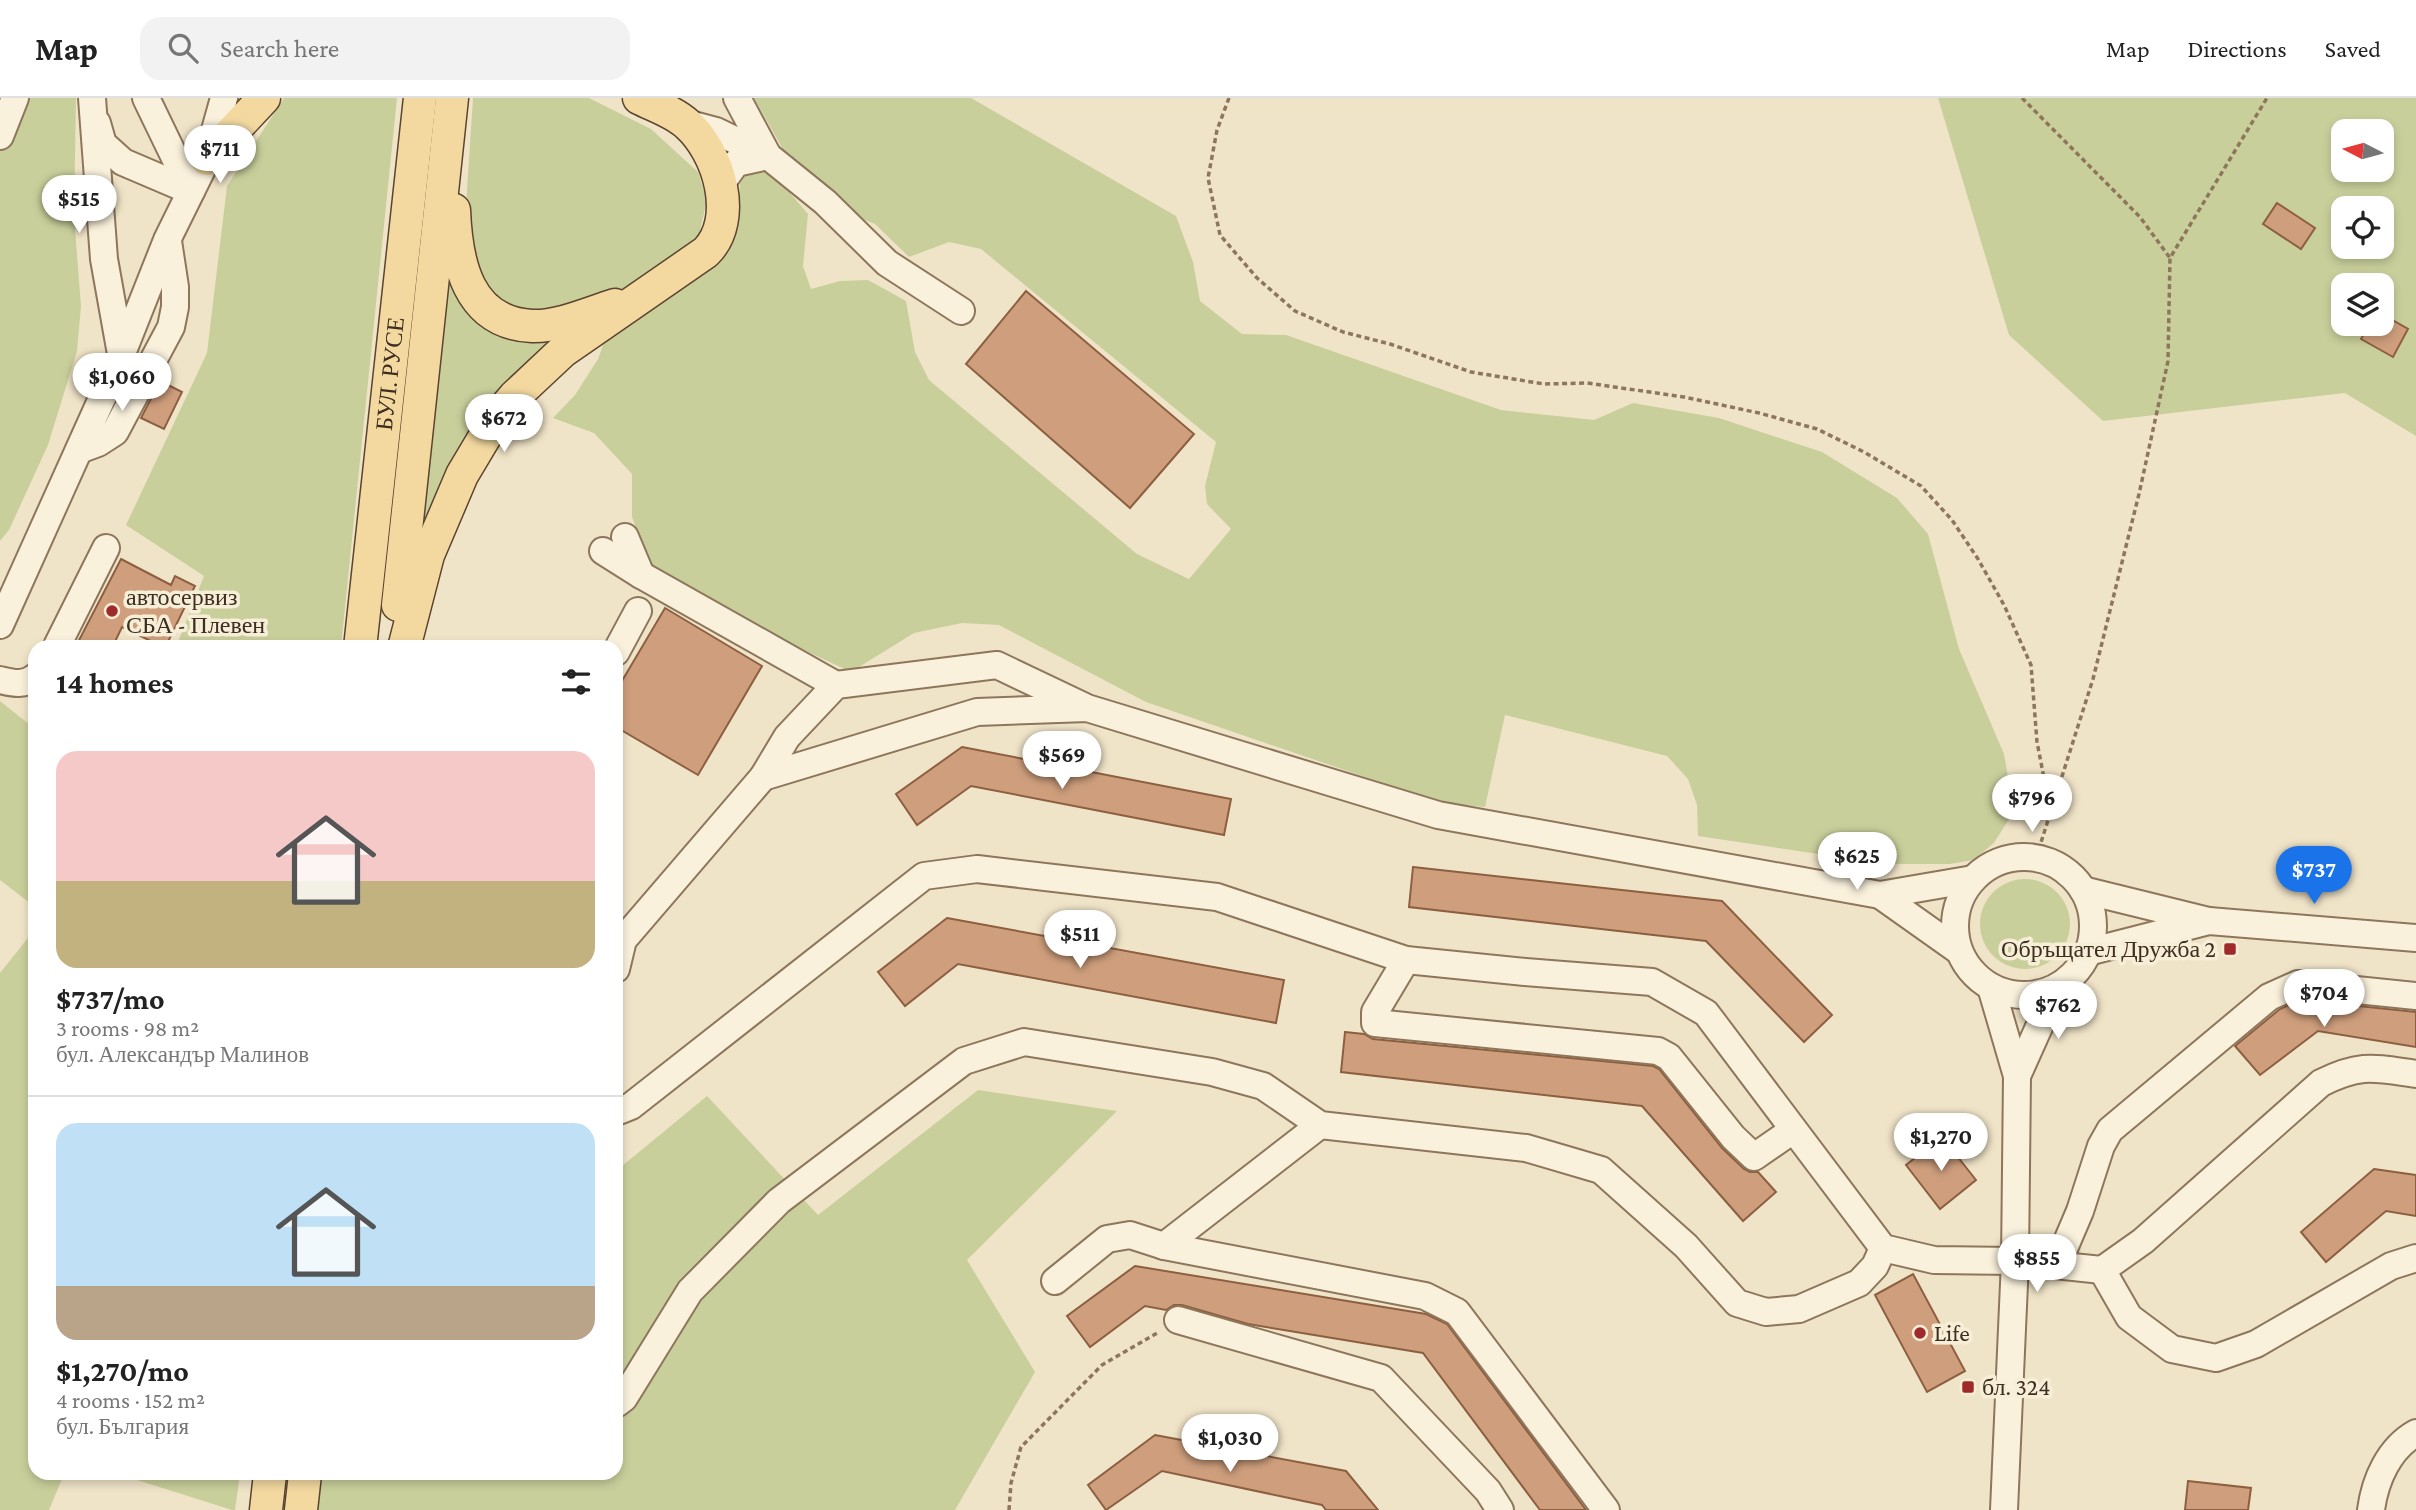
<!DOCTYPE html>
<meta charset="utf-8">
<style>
:root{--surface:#fff;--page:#f2f2f2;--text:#222;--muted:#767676;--line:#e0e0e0;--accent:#1a73e8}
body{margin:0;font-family:"Crimson Pro",serif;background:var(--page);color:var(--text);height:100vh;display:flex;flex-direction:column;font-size:26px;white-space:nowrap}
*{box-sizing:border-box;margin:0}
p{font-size:23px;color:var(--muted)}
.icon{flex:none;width:38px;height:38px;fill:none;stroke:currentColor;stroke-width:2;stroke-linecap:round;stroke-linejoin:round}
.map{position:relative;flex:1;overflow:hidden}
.details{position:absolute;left:28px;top:542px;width:595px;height:840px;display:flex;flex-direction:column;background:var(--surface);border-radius:21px;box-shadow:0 4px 10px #0003}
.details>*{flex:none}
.needle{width:46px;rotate:276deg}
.fabs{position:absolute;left:2331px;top:21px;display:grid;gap:14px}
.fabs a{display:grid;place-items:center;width:63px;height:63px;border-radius:14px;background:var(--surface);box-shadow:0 4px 10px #0003;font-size:35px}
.price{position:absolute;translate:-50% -60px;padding:0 16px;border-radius:24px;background:#fff;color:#222;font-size:23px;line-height:46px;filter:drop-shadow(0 2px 4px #0008)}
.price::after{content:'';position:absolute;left:50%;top:42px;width:21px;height:16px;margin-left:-10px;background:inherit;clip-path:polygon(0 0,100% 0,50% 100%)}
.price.selected{background:var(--accent);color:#fff}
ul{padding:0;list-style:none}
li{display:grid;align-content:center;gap:14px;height:371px;padding:0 28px}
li+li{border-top:2px solid var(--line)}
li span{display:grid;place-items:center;height:217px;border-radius:21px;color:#555}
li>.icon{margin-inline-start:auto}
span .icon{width:126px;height:126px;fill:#fffc;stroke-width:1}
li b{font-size:30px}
h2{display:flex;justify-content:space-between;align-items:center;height:84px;padding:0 28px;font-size:30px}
header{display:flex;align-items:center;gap:42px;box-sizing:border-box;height:98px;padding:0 35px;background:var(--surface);border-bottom:2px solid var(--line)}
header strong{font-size:33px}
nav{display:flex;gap:38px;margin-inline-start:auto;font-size:24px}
.search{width:490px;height:63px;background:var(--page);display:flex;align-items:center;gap:18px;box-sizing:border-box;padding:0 24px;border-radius:21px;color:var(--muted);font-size:26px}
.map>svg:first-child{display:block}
.green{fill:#c9cf9b;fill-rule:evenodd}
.building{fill:#cf9f7d;stroke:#8d5f41;stroke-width:2}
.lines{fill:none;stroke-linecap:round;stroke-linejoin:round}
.minor-casing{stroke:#8d765c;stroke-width:30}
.major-casing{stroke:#5b4430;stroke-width:35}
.path{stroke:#8d765c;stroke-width:3.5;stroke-dasharray:5 3.5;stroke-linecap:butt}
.minor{stroke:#faf1dc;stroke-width:26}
.major{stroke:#f3d9a0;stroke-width:32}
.poi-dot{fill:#9e2a2b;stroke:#f7eed8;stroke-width:2.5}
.labels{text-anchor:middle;stroke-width:7;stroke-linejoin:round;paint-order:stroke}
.street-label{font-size:24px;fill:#3d2e20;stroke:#f7eed8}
.poi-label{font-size:24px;fill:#3d2e20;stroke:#f7eed8;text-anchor:start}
</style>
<header>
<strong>Map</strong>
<div class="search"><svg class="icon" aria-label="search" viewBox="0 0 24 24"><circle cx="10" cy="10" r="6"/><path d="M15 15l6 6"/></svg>Search here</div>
<nav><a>Map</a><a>Directions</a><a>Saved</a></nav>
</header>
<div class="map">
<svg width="2416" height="1412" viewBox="0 0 2416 1412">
<rect width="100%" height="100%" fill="#f0e4c8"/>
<!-- green -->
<g class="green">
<polygon points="17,0 76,0 74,118 81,208 77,253 48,347 9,432 0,443 0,43"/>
<polygon points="284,0 397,0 341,549 176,549 204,478 126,427 207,255 227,88"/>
<polygon points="473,0 589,0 651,31 698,74 707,102 699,137 640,184 551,217 519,216 490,201 464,138"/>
<polygon points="754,0 971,0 1176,118 1193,164 1200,203 1242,236 1286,237 1501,312 1594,322 1633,305 1719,320 1822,354 1897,400 1928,436 1959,551 2004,656 2014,713 1994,745 1973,762 1950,766 1885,766 1698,738 1697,707 1688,681 1667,658 1505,617 1485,709 1441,705 1146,604 999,527 962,525 914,535 851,574 750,527 650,467 632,419 632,376 594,335 553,320 575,297 598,261 609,230 721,156 739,102 740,81 754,71 776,79 808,116 803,168 811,191 840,183 868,182 906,203 915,254 929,282 1137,456 1189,481 1231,431 1207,406 1205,388 1216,344 981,151 949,144 909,159 875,126 811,101"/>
<path d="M1938 0H2416V338L2345 295 2103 323 2009 237ZM2343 33H2382V72H2343ZM2343 110H2382V149H2343ZM2343 187H2382V226H2343Z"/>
<polygon points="448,161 472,212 590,226 551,252 421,444"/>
<polygon points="0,603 35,631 35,809 0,782"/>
<circle cx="2025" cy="826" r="45"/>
<polygon points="35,831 35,1376 64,1376 49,1412 0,1412 0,875"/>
<polygon points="978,992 1117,1013 967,1162 1035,1274 955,1412 312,1412 316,1376 616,1376 616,1073 707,998 818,1117"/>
<polygon points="118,1376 240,1376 235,1412 232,1412"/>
</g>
<!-- building -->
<g class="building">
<polygon points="2277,105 2315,130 2301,151 2263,126"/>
<polygon points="1026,193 1194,336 1130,410 966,266"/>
<polygon points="2382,216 2408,231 2393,259 2361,241 2370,226 2382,226"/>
<polygon points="160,283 182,294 164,331 141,320"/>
<polygon points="121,461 171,487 175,478 195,488 165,550 122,529 112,550 75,550"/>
<polygon points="665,510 762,568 698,677 616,629 616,593"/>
<polygon points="962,649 1231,701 1224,737 971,688 917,727 896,696"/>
<polygon points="1413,769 1722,803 1832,917 1804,944 1706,843 1409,809"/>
<polygon points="947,820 1284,882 1276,925 958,866 905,908 878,874"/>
<polygon points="2301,902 2416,914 2416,949 2318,933 2260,977 2235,948 2280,911"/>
<polygon points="1345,934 1364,936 1373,941 1653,968 1659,971 1722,1050 1744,1071 1750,1074 1758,1074 1776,1094 1743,1123 1642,1008 1341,974"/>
<polygon points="1942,1039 1976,1082 1940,1111 1906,1067"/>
<polygon points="2374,1071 2416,1077 2416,1118 2386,1113 2326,1164 2301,1134"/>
<polygon points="1135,1168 1426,1216 1447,1226 1586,1412 1540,1412 1423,1255 1248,1226 1182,1207 1174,1207 1166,1212 1145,1208 1090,1249 1067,1218"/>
<polygon points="1913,1176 1965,1273 1927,1294 1875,1197"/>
<polygon points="1155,1337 1346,1373 1378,1412 1326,1412 1322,1407 1162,1373 1106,1412 1088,1387"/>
<polygon points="2188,1383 2251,1390 2248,1412 2185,1412"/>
</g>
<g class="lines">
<defs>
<g id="minor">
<polyline points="92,0 104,161 121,256"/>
<polyline points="146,0 191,93"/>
<polyline points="97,25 103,46 123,64 191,93"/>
<polyline points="686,25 716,33 768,58 825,104 887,165 961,213"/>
<polyline points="0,38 15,0"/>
<polyline points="720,87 736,65 768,58 737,0"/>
<polyline points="79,352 98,345 115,334 171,229 175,209 175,189 168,143"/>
<polyline points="625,439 641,477"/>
<polyline points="603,453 641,477 836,587"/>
<polyline points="0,527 121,258 167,142 207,61 224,0"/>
<polyline points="56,550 106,450"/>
<polyline points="616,554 638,513"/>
<path d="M0 582C13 585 24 588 35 579"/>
<polyline points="763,679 787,639 836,587 997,567 1083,608"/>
<circle cx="2024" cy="828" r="69"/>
<polyline points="2083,792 2209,823 2088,854"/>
<polyline points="2209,823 2416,840"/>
<polyline points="1959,853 1880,797 1973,781"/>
<polyline points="1406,862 1375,914 1375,925 1658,953 1669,959 1733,1039 1754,1059 1793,1032"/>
<polyline points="616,871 623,842 763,679 977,614 1087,610 1438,717 1880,797"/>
<polyline points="1991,889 2017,978 2015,1163 2004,1412"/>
<polyline points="2017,978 2057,889"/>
<path d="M616 1014 631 1008 924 778 977 771 1217 799 1406 862 1525 874 1652 884 1706 915 1883 1150 1934 1162 2015 1163 2102 1172 2143 1143 2321 985C2361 965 2374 970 2416 976"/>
<polyline points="1164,1148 1320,1027"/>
<polyline points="2057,1167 2080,1113 2101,1048 2110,1032 2269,899 2298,886 2416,898"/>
<polyline points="2102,1172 2129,1219 2172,1251 2216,1260 2256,1246 2391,1168 2416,1160"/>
<polyline points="1055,1183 1107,1141 1130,1137 1164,1148 1425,1198 1457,1214 1606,1412"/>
<polyline points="1178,1222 1381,1280 1488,1393 1500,1412"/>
<polyline points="616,1306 624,1300 690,1193 779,1103 964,963 1024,944 1212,974 1263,988 1320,1027 1526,1050 1601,1072 1686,1148 1737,1205 1766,1214 1799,1211 1859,1185 1875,1168 1883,1150"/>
<path d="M2371 1412C2375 1382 2389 1350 2416 1335"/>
</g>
<g id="major">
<polyline points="207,61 264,0"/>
<path d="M454 112C456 163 467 225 532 228 559 229 589 215 615 207"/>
<polyline points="398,507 452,0"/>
<path id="s1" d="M360 550 420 0"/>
<path d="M404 550 428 457 462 377 496 320 515 298 563 253 706 154C739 121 719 54 687 26 674 14 655 8 639 0"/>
<polyline points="266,1412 270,1376"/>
<polyline points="301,1412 305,1376"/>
</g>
</defs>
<!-- minor casing -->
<use href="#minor" class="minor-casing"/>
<!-- major casing -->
<use href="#major" class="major-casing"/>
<!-- path -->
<g class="path">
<polyline points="1229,0 1217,32 1208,80 1220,137 1257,180 1295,213 1343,234 1390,246 1471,274 1544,286 1587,285 1684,299 1759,315 1817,331 1864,354 1921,388 1952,422 1978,461 2004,507 2031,567 2037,644 2050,711"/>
<polyline points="2022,0 2140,119 2170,160"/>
<polyline points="2036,760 2093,581 2139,396 2168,263 2170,160 2267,0"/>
<polyline points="1009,1412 1011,1385 1021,1349 1102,1267 1159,1234"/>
</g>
<!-- minor -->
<use href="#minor" class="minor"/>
<!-- major -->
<use href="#major" class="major"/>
</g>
<!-- markers -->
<g class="poi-dot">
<circle cx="112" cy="513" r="7"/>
<rect x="2223" y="844" width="14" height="14" rx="3.5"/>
<circle cx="1920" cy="1235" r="7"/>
<rect x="1961" y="1282" width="14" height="14" rx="3.5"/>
</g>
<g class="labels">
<!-- street labels -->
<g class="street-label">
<text dy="8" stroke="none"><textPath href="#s1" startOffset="276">БУЛ. РУСЕ</textPath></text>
</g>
<!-- poi labels -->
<g class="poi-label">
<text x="126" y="507">автосервиз<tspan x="126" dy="28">СБА - Плевен</tspan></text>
<text x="2216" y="859" text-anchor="end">Обръщател Дружба 2</text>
<text x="1934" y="1243">Life</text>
<text x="1982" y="1297">бл. 324</text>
</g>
</g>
</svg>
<div class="fabs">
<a><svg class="needle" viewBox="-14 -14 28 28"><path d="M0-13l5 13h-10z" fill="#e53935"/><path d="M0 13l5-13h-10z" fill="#767676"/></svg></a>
<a><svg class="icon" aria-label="locate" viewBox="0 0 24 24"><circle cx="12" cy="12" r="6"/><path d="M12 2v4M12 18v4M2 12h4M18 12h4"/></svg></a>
<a><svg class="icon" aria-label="layers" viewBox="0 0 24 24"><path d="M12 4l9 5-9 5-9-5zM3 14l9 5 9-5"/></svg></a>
</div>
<b class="price" style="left:220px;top:87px">$711</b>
<b class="price" style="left:79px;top:137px">$515</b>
<b class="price" style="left:122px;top:315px">$1,060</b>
<b class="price" style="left:504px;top:356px">$672</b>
<b class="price" style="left:1062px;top:693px">$569</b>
<b class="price" style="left:2032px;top:736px">$796</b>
<b class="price" style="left:1857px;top:794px">$625</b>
<b class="price selected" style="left:2314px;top:808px">$737</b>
<b class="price" style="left:1080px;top:872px">$511</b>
<b class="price" style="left:2324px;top:931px">$704</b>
<b class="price" style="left:2058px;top:943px">$762</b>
<b class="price" style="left:1941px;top:1075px">$1,270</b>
<b class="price" style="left:2037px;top:1196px">$855</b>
<b class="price" style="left:1230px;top:1376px">$1,030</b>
<section class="details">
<h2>14 homes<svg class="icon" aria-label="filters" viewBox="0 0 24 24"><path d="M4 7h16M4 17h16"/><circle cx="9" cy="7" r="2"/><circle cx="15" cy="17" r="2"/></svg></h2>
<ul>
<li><span style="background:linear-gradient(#f6c9c9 60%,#c2b280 0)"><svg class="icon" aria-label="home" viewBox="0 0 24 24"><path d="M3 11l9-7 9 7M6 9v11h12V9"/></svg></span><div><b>$737/mo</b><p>3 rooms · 98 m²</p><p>бул. Александър Малинов</p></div></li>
<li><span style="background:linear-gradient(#bfe0f5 75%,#b9a48a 0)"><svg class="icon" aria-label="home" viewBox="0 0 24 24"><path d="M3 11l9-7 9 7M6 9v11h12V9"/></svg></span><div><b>$1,270/mo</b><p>4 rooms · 152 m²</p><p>бул. България</p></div></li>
</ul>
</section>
</div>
